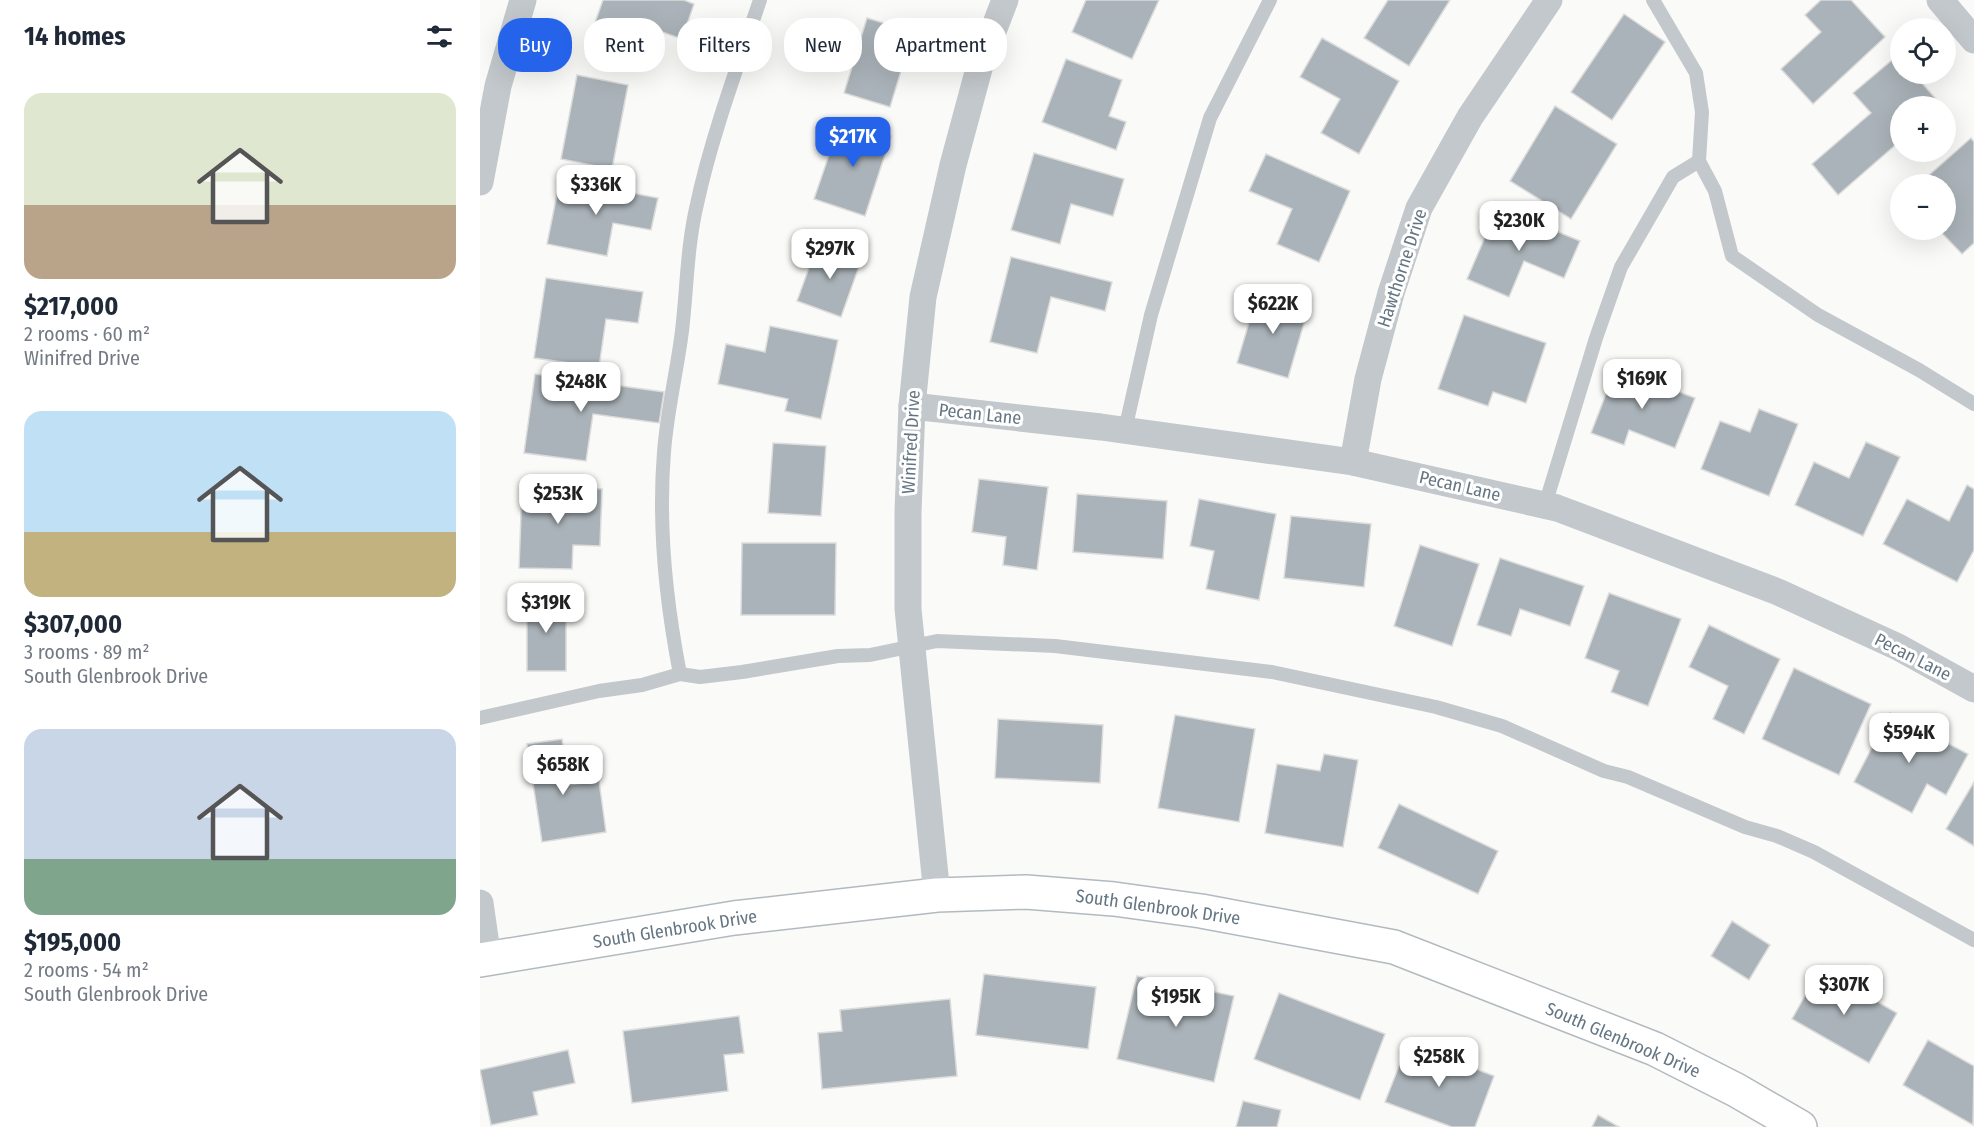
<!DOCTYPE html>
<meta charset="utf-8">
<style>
:root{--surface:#fff;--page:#f2f2f3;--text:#1f2937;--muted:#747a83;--accent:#2563eb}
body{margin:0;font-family:"Fira Sans Condensed",sans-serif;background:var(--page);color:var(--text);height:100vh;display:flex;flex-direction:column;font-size:22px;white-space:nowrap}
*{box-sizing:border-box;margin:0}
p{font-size:20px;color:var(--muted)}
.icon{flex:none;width:33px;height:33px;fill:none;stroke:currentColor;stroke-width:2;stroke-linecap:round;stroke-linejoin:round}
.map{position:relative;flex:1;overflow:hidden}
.drawer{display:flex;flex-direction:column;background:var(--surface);width:480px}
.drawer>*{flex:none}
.guide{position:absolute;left:18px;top:18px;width:570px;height:54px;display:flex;gap:12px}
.buttons{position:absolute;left:1410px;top:18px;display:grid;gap:12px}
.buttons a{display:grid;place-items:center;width:66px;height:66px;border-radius:50%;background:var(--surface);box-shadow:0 6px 24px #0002;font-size:30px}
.price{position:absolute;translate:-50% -51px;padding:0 14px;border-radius:12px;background:#fff;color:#222;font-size:20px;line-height:39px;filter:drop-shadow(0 2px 3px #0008)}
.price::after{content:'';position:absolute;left:50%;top:36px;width:18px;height:14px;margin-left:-9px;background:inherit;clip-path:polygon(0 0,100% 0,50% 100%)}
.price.active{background:var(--accent);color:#fff}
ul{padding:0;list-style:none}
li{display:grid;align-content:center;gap:12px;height:318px;padding:0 24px}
li span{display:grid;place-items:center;height:186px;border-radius:18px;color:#555}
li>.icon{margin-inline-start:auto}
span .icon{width:108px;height:108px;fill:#fffc;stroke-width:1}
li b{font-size:26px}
h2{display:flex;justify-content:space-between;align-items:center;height:72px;padding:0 24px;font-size:26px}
.tag{padding:0 21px;border-radius:24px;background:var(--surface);box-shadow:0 6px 24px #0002;font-size:21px;line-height:54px}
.tag.active{background:var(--accent);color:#fff}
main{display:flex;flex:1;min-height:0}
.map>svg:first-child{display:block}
.building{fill:#aab3b9;stroke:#dcdcda;stroke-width:1.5}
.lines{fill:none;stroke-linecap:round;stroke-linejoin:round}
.secondary-casing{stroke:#b3babf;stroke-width:36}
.lane{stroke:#c3c8cc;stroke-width:14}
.street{stroke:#c3c8cc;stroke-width:27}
.secondary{stroke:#fff;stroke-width:33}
.labels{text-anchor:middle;stroke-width:6;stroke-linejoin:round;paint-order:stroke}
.street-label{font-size:18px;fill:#657683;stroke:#fff}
</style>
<main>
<section class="drawer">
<h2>14 homes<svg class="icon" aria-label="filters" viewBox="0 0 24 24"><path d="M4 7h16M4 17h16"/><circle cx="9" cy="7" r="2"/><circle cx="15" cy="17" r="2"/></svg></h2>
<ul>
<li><span style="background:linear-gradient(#dfe7d0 60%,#b9a48a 0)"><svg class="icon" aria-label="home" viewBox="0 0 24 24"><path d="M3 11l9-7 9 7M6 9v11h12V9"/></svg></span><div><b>$217,000</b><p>2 rooms · 60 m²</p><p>Winifred Drive</p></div></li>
<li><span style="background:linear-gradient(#bfe0f5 65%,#c2b280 0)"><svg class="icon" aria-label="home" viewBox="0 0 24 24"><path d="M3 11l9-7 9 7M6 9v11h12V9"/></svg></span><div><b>$307,000</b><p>3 rooms · 89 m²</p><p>South Glenbrook Drive</p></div></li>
<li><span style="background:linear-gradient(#c9d6e8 70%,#7fa58c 0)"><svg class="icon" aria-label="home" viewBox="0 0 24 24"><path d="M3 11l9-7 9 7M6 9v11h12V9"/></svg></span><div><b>$195,000</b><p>2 rooms · 54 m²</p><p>South Glenbrook Drive</p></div></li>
</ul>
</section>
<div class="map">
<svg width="1494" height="1127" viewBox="0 0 1494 1127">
<rect width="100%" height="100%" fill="#fafaf8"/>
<!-- building -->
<g class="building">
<polygon points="123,0 204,0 214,4 202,39 168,27 154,68 105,51"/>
<polygon points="606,0 679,0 652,59 592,32"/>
<polygon points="908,0 970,0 929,66 884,38"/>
<polygon points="1341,0 1371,0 1405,37 1333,104 1301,69 1341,32 1325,15"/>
<polygon points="1144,14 1185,42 1132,120 1091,92"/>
<polygon points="387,18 433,32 410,107 364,93"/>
<polygon points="842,38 919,81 879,154 841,133 860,99 820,77"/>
<polygon points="1418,55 1420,74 1434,74 1462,106 1420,106 1420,141 1358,195 1332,164 1391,113 1373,93"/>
<polygon points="586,59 642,80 629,116 646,122 636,150 562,122"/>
<polygon points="97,75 148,85 132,169 81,159"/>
<polygon points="1075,106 1137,144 1091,219 1030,181"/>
<polygon points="361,120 411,136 385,216 334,199"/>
<polygon points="1491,138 1494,142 1494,243 1482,254 1459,230 1466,230 1466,184 1439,184"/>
<polygon points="554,153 644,179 633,216 591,204 580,244 531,230"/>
<polygon points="786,154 870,191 839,262 797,244 812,209 769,191"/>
<polygon points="80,179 178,198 171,230 133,223 127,256 67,244"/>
<polygon points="1018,207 1100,241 1084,278 1044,261 1029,297 987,279"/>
<polygon points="338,243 382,258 361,317 317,301"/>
<polygon points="531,257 632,282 625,311 571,297 557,353 510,342"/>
<polygon points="66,278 163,292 158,323 126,319 119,367 54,358"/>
<polygon points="778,292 829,306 808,378 757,363"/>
<polygon points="984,315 1066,343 1046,403 1013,392 1008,406 958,389"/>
<polygon points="290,326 358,340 341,419 305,411 308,399 238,384 246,344 285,352"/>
<polygon points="1136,368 1215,398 1195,448 1149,430 1144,445 1111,433"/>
<polygon points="55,374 184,392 179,423 113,414 106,461 44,453"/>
<polygon points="1279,409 1318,424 1289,496 1221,469 1240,421 1270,432"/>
<polygon points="1386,442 1420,457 1383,536 1315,505 1334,462 1369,478"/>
<polygon points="293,443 346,446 341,516 288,513"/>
<polygon points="499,479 568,487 557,570 523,565 526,537 492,532"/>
<polygon points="1487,485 1494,489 1494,550 1477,582 1403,544 1427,499 1469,521"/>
<polygon points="42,487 122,489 120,546 93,545 92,569 39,568"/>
<polygon points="597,494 687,501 683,559 593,552"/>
<polygon points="719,499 796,514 779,600 726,589 734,551 710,546"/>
<polygon points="811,516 891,524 884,587 804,578"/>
<polygon points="262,543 356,543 355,615 261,615"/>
<polygon points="940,545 999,564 972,646 914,626"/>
<polygon points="1020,558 1104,586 1090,626 1040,609 1031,636 997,625"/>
<polygon points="1129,593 1201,619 1168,706 1131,692 1139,671 1105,658"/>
<rect x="47" y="597" width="39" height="74"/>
<polygon points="1229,625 1300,659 1264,734 1233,719 1248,686 1209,667"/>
<polygon points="1314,668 1391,704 1359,775 1282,739"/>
<polygon points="1410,713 1488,754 1466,795 1447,784 1432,813 1374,782"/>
<polygon points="695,715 775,729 759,822 678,808"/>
<polygon points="518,719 623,725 620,783 515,778"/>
<polygon points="82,739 89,785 119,781 126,832 62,842 47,744"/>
<polygon points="844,754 878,760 863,847 785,833 797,764 840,771"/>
<polygon points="1494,782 1494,846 1466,829"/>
<polygon points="919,804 1018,851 998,894 898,848"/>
<polygon points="1252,921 1290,945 1269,980 1231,956"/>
<polygon points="1340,969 1417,1013 1389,1063 1312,1019"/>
<polygon points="504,974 616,987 608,1049 496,1035"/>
<polygon points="657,976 754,996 734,1082 637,1059"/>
<polygon points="799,993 905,1034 880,1100 774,1059"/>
<polygon points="470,999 477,1076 342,1089 338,1033 362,1031 360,1010"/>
<polygon points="259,1016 264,1053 244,1055 248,1091 152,1103 143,1031"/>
<polygon points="1448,1040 1494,1066 1493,1125 1423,1085"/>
<polygon points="928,1043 1014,1076 995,1127 972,1127 905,1102"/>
<polygon points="88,1050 95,1083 53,1092 58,1115 11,1125 0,1070"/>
<polygon points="763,1101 801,1110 797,1127 756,1127"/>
<polygon points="1118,1115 1139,1127 1112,1127"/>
</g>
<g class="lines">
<defs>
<polyline id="secondary" points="0,960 254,918 457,895 546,892 634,899 721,911 914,947 1175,1049 1256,1090 1320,1127"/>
</defs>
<!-- secondary casing -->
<use href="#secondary" class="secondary-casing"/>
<!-- lane -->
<g class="lane">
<polyline points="1173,0 1216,73 1222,112 1219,161 1235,191 1252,256 1338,315 1439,370 1494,404"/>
<polyline points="645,430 671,315 730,118 790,0"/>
<polyline points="1065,505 1116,338 1141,267 1193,177 1219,161"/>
<path d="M200 674C186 602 178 525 184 452 187 411 197 371 202 331 207 288 207 246 217 204 231 138 258 65 280 0"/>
<polyline points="0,718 119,691 162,685 200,674 220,677 262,672 358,656 390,655 457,641 575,646 792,672 956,707 1022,726 1124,771 1148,777 1265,827 1297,836 1334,852 1494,940"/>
</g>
<!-- street -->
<g class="street">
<polyline points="1460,0 1494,40"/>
<polyline points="0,182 18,86 43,0"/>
<polyline points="432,406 621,427 873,462 1077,508 1298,592 1418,647 1494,689"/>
<polyline points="873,462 888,379 911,293 939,208 990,117 1069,0"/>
<polyline points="457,895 428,609 428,512 432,406 443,297 473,165 500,65 525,0"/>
<polyline points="0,903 8,959"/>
</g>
<!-- secondary -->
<use href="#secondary" class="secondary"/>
</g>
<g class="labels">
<!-- street labels -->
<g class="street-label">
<text transform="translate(922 268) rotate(-72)" y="6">Hawthorne Drive</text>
<text transform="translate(500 414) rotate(6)" y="6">Pecan Lane</text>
<text transform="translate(431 442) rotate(-87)" y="6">Winifred Drive</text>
<text transform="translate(980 486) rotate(13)" y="6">Pecan Lane</text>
<text transform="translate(1433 657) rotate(27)" y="6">Pecan Lane</text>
<text transform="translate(678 907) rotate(8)" y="6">South Glenbrook Drive</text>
<text transform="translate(195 929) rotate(-9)" y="6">South Glenbrook Drive</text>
<text transform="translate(1143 1040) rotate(23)" y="6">South Glenbrook Drive</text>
</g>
</g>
</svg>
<div class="buttons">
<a><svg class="icon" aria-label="locate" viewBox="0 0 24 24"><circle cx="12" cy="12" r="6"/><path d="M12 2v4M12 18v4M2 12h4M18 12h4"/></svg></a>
<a>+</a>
<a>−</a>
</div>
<b class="price active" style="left:373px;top:168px">$217K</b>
<b class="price" style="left:116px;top:216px">$336K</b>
<b class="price" style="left:1039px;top:252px">$230K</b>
<b class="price" style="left:350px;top:280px">$297K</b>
<b class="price" style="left:793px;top:335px">$622K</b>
<b class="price" style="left:1162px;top:410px">$169K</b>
<b class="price" style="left:101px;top:413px">$248K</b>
<b class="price" style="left:78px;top:525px">$253K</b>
<b class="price" style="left:66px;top:634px">$319K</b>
<b class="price" style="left:1429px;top:764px">$594K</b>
<b class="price" style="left:83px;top:796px">$658K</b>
<b class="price" style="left:1364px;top:1016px">$307K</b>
<b class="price" style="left:696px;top:1028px">$195K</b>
<b class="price" style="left:959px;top:1088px">$258K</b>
<div class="guide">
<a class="tag active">Buy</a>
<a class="tag">Rent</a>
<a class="tag">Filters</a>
<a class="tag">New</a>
<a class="tag">Apartment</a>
</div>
</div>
</main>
